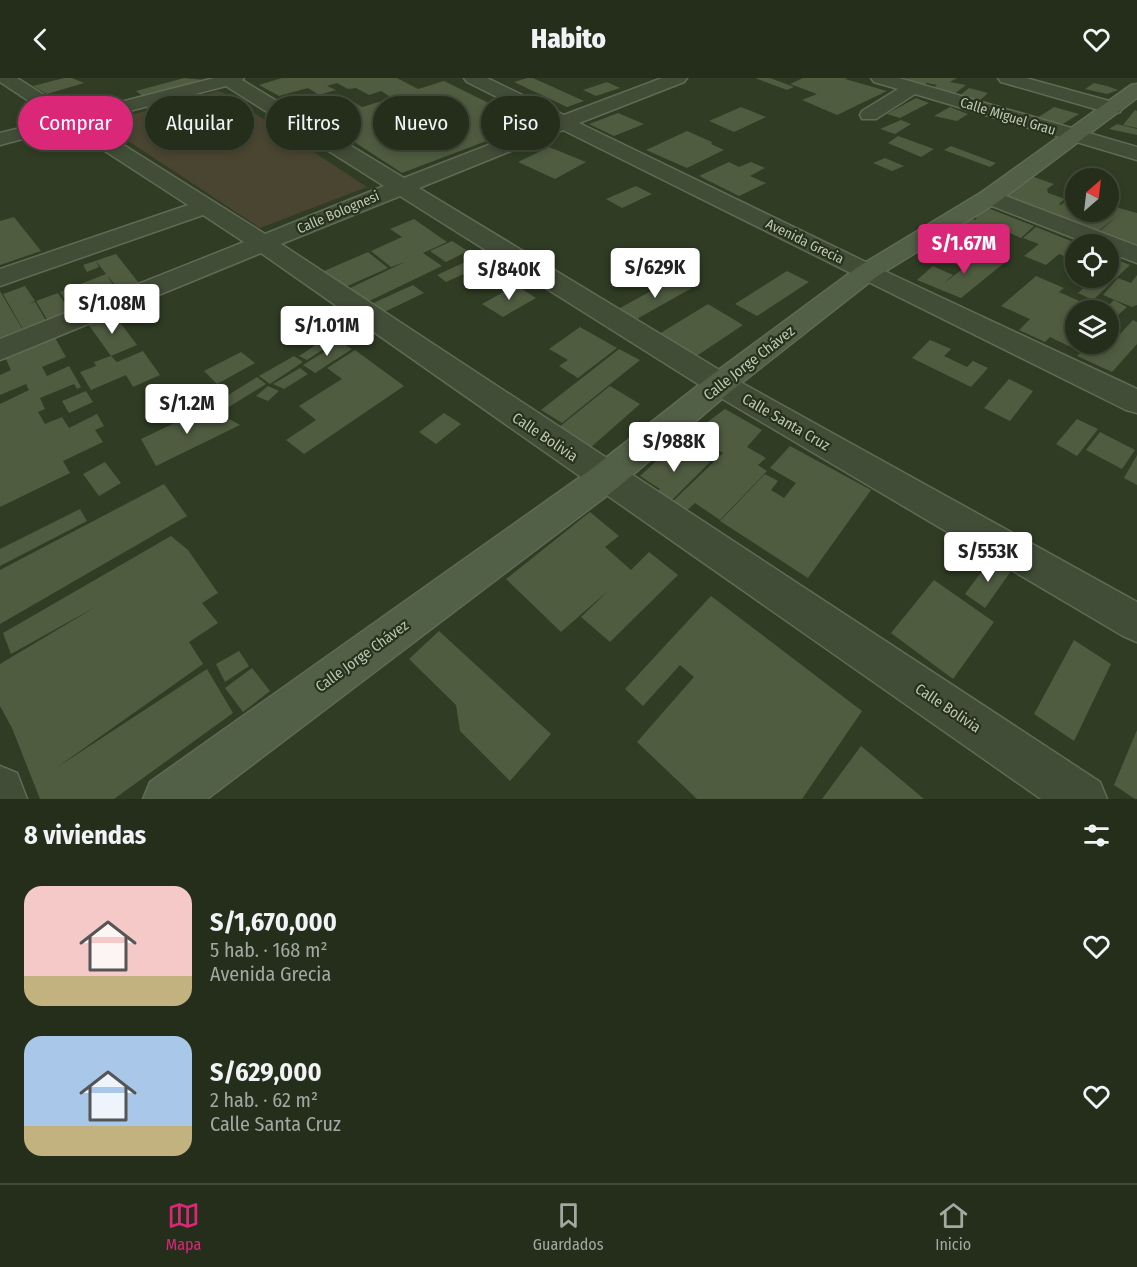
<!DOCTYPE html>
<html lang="es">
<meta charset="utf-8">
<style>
:root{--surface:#242e1b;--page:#2c3624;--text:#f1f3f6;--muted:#a3a8a3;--line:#414a3a;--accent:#db2777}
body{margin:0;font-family:"Fira Sans Condensed",sans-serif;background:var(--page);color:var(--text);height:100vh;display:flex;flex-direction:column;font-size:22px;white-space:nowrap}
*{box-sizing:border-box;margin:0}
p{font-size:20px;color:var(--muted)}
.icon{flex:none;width:33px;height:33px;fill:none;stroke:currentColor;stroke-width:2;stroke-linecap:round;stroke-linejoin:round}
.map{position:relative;height:721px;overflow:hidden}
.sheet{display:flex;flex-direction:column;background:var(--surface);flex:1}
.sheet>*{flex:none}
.guide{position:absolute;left:18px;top:18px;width:600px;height:54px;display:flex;gap:12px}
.needle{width:39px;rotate:28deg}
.buttons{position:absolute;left:1065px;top:90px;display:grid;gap:12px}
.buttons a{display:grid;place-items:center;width:54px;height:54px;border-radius:50%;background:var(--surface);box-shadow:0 3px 9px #0003,0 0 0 2px var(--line);font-size:30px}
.price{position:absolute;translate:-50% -51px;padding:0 14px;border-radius:6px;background:#fff;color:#222;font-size:20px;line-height:39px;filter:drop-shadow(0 2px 3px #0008)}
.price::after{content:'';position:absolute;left:50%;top:36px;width:18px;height:14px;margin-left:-9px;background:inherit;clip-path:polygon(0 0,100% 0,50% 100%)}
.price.current{background:var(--accent);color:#fff}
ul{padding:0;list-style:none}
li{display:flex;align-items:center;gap:18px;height:150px;padding:0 24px}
li span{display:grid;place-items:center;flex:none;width:168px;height:120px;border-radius:18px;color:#555}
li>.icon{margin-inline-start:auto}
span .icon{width:72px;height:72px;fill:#fffc;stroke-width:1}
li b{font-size:26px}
h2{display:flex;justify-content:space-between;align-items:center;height:72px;padding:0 24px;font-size:26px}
.tag{padding:0 21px;border-radius:27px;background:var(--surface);box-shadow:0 3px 9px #0003,0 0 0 2px var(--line);font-size:21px;line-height:54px}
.tag.current{background:var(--accent);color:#fff}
header{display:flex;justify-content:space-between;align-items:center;height:78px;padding:0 24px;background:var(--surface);font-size:27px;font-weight:800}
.tabs{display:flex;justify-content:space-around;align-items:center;height:84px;border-top:2px solid var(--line);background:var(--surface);font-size:16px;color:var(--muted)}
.tabs a{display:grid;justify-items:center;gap:3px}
.tabs .current{color:var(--accent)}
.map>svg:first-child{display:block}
.green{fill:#4a4530}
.building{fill:#4f5c40}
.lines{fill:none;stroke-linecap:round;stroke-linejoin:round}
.street-casing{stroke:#606b56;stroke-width:3}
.secondary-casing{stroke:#606b56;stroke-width:3}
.street{fill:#424d38;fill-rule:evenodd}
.secondary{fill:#516046;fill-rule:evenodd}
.labels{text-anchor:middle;stroke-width:4.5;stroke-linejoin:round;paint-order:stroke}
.far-street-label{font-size:14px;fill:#bdc8b4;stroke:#27321d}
.street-label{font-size:15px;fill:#bdc8b4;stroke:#27321d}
</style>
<header><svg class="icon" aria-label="back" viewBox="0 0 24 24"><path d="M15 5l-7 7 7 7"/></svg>Habito<svg class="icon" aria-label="heart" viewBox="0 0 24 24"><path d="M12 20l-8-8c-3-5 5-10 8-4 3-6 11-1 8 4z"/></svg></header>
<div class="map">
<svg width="1137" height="721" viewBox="0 0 1137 721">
<rect width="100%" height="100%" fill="#303d24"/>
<!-- green -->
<polygon class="green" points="217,13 222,14 367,109 260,150 104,47 109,43"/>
<!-- building -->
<g class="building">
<polygon points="64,0 72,0 84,5 47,16 33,8"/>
<polygon points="184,0 205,2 144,19 136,13"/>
<polygon points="282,0 397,0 418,11 444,3 531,46 402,95 322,43 311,47 295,36 347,20 362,29 392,20 381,13 369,17 356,10 348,11 337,5 327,8 336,12 319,17 308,10 279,18 259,7"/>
<polygon points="527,0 533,0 584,23 567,29 514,4"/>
<polygon points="755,0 770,0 794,9 787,12"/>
<polygon points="803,0 848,0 845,1 887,13 837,37 802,22 817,16 790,6"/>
<polygon points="906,0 957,0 950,4 966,7 953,17 932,11 937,7 927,5 922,8"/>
<polygon points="607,4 620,10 596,18 583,12"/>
<polygon points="1094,5 1107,8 1118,12 1107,16 1085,11"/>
<polygon points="969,10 988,15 978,24 959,18"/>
<polygon points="916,20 929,25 900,40 887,36"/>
<polygon points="741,29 766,39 734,54 709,43"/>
<polygon points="950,29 960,33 968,36 957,43 934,38"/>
<polygon points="1054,29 1079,36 1061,47 1037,40"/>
<polygon points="1135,32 1137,33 1137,50 1123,47"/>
<polygon points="618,35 644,46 614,58 589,46"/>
<polygon points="901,42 911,46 895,56 880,51"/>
<polygon points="1117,46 1137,51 1137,57 1109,51"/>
<polygon points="687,53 712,64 711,66 724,72 687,90 646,72"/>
<polygon points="898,58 934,71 921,79 888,65"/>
<polygon points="951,68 996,85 990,89 944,72"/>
<polygon points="549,69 586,84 555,101 518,84"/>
<polygon points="885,80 904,88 892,93 873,85"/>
<polygon points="729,84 739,89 751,84 765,90 750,98 766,105 739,118 699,98"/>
<polygon points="1031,98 1054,106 1047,111 1048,115 1065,121 1059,126 1061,127 1076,116 1076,134 1108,134 1108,127 1137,135 1137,169 1099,154 1116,139 1097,154 1006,118"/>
<polygon points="636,108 652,116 622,130 606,121"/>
<polygon points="988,130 1034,148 1021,160 1003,152 983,168 950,154 969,140 975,142 977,140 971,137 978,132 983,134"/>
<polygon points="14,139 41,173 0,187 0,143"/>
<polygon points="414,141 447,164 423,175 442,188 365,225 348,211 405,184 391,189 371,173 402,159 390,151"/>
<polygon points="1036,149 1076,165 1076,195 1073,197 1064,193 1075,183 1059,176 1046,187 1024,178 1039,166 1023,160"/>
<polygon points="966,162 986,170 963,189 943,181"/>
<polygon points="452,163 468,173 446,184 430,173"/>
<polygon points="987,172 1009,181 961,220 917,202 933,188 953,197 943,206"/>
<polygon points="368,174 388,190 343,210 324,193"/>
<polygon points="116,176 142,209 122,216 107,197 119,217 96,226 81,208 93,226 73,234 60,214 106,196 96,183 99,189 87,194 83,187"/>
<polygon points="1108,178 1130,187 1093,222 1078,215 1087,207 1070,200 1076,197 1076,200 1108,200"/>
<polygon points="476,179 486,186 446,204 437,197"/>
<polygon points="787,193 809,204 757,238 735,226"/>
<polygon points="1137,197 1137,227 1132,229 1103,217 1118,200 1131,205"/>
<polygon points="1036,198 1064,210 1059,214 1084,225 1066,244 1076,236 1076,266 1108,266 1108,250 1120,256 1133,242 1137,244 1137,266 1112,294 1077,278 1081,274 1050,259 1045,264 1019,252 1030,241 1001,228"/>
<polygon points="675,200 692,210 635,242 618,231"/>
<polygon points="413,207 424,215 380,236 369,227"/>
<polygon points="516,207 536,220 503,239 482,226"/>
<polygon points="25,208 35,223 28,226 35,224 47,244 24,253 3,216"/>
<polygon points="0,213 24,254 0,263"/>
<polygon points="58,215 71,234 48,243 36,223"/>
<polygon points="1114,222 1127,229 1108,246 1108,232 1079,232 1086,225 1095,229 1100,223 1109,227"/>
<polygon points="708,226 743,247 695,279 654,259"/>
<polygon points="113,235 137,267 111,278 88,246"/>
<polygon points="580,249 617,270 578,300 559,288 568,282 549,271"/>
<polygon points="54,258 66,279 42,289 47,298 69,288 81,309 77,311 74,306 40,320 45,331 38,334 45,346 62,339 69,350 97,336 104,348 95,352 103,364 63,383 70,395 0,429 0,326 29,312 26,306 0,317 0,297 11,292 4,277"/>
<polygon points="328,259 336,263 307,282 299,278"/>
<polygon points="930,262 951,271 944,278 967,289 973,283 988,290 971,309 912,280"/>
<polygon points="340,264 352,271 315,295 303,287"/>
<polygon points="619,271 640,282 562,345 541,332"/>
<polygon points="355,272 404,308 304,376 286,362 316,342 299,328 342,301 327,290"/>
<polygon points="143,273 160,297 133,309 126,297 91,312 80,294 96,288 94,284 111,278 117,284"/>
<polygon points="241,274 255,285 217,306 204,293"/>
<polygon points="294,278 303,284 270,306 259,298"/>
<polygon points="300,290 308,296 284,311 273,306"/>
<polygon points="257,299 266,306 227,330 217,324"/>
<polygon points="1009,301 1033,313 1010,343 984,330"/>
<polygon points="268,308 279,313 268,323 256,318"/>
<polygon points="610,308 640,326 590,370 559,349"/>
<polygon points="86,313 93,324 69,335 62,323"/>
<polygon points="208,329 240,347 156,388 141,361"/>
<polygon points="725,331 762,352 747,369 766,380 758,387 767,393 720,442 695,425 681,438 667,429 723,375 691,356"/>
<polygon points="444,335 461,346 436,366 419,354"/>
<polygon points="1077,341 1098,351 1077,378 1056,366"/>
<polygon points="1100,354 1135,372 1122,391 1086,372"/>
<polygon points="677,364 710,384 664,430 650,421 660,411 640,398"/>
<polygon points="790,368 871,412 808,500 720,443 765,396 778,403 771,412 784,420 796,405 770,390"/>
<polygon points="1137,377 1137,407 1124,400"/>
<polygon points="105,384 121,405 99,418 83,396"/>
<polygon points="164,406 187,438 0,546 0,492"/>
<polygon points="80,431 87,443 0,488 0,471"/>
<polygon points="590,434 619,458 605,469 631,492 649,474 678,497 610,564 581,539 609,512 561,554 506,501"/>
<polygon points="171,458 188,472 218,515 202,525 218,545 189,564 203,586 56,690 207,591 233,635 114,721 40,721 12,650 0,628 0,586 97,528 11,576 3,555"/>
<polygon points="991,481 1011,493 985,530 965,516"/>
<polygon points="934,502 994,544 953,601 891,555"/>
<polygon points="711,518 862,633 802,721 697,721 637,664 694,599 680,587 643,628 625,611"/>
<polygon points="439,553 551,656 510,703 460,653 456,627 409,581"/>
<polygon points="1074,562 1111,586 1074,663 1034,636"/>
<polygon points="239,573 249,588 225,604 216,586"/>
<polygon points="252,590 270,613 243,634 225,610"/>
<polygon points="1137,652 1137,721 1135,721 1114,707"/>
<polygon points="861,668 924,721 822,721"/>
</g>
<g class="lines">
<defs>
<g id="street">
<path d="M0 0H17L74 36 214 0H244L242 2 404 100 547 44 467 4 464 0H487L564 37 662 0H687L684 4 579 45 876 189 1137 311V335L1126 332 563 52 419 110 731 299 1137 524V564L1123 558 709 313 400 118 281 166 1100 704 1107 721H1041L261 175 0 282V261L244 164 203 137 0 208V191L188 127 68 49 0 67V55L56 41 0 4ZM226 8 384 108 265 156 87 44Z"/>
<polygon points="871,0 899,0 1137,69 1137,82 915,16 876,41 862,41 860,37 862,33 898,11 874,4"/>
<polygon points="998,0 1026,0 1120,26 1122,30 1120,34 1113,36 1001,4"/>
<polygon points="990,112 1137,168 1137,185 1108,174 1108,166 1089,166 982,124 979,119 982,114"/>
<polygon points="0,688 17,695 27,721 0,721"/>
</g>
<polygon id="secondary" points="1137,6 1137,20 998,124 876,199 731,313 617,410 207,721 143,721 150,704 593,390 709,299 858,189 982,114 1131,7"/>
</defs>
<!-- street casing -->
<use href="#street" class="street-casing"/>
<!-- secondary casing -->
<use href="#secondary" class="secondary-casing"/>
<!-- street -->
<use href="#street" class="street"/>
<!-- secondary -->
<use href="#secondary" class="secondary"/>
</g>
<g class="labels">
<!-- far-street labels -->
<g class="far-street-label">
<text transform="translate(1008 38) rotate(17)" y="5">Calle Miguel Grau</text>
<text transform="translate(338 134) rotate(-23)" y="5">Calle Bolognesi</text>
<text transform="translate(805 163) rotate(26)" y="5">Avenida Grecia</text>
</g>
<!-- street labels -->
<g class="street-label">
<text transform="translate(749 285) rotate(-38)" y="5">Calle Jorge Chávez</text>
<text transform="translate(786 344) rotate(30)" y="5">Calle Santa Cruz</text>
<text transform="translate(545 359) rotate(34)" y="5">Calle Bolivia</text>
<text transform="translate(362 578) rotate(-36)" y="5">Calle Jorge Chávez</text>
<text transform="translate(948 630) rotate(34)" y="5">Calle Bolivia</text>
</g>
</g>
</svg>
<div class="buttons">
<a><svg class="needle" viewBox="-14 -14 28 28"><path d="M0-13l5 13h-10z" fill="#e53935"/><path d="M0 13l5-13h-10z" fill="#a3a8a3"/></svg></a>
<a><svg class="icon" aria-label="locate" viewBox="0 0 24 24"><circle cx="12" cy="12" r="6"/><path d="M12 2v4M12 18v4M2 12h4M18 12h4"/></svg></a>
<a><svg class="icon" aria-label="layers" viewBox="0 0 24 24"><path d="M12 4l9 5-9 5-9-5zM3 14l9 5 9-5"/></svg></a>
</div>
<b class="price current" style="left:964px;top:197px">S/1.67M</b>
<b class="price" style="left:655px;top:221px">S/629K</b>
<b class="price" style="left:509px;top:223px">S/840K</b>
<b class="price" style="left:112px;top:257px">S/1.08M</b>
<b class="price" style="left:327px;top:279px">S/1.01M</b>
<b class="price" style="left:187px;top:357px">S/1.2M</b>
<b class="price" style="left:674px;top:395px">S/988K</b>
<b class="price" style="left:988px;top:505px">S/553K</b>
<div class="guide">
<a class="tag current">Comprar</a>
<a class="tag">Alquilar</a>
<a class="tag">Filtros</a>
<a class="tag">Nuevo</a>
<a class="tag">Piso</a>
</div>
</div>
<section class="sheet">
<h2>8 viviendas<svg class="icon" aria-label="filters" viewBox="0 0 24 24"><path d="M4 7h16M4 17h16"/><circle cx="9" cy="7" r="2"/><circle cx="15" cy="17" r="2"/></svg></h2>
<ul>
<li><span style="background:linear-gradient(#f6c9c9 75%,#c2b280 0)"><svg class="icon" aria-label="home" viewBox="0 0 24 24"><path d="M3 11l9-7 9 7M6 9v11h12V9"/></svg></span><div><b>S/1,670,000</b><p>5 hab. · 168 m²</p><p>Avenida Grecia</p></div><svg class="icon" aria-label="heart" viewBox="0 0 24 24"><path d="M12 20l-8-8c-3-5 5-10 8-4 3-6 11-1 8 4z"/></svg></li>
<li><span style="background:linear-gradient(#a9c7e8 75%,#c2b280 0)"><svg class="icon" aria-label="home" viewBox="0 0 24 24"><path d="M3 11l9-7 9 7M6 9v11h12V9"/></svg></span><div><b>S/629,000</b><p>2 hab. · 62 m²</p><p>Calle Santa Cruz</p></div><svg class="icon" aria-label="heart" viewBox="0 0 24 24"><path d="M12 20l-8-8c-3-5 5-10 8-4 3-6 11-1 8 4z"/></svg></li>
</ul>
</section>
<nav class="tabs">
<a class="current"><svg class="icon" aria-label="map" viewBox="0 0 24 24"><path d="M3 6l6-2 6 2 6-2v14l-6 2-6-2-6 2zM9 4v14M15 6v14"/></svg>Mapa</a>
<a><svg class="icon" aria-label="saved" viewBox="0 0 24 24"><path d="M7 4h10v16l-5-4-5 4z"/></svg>Guardados</a>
<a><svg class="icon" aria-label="home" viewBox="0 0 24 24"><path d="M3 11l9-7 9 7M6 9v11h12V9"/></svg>Inicio</a>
</nav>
